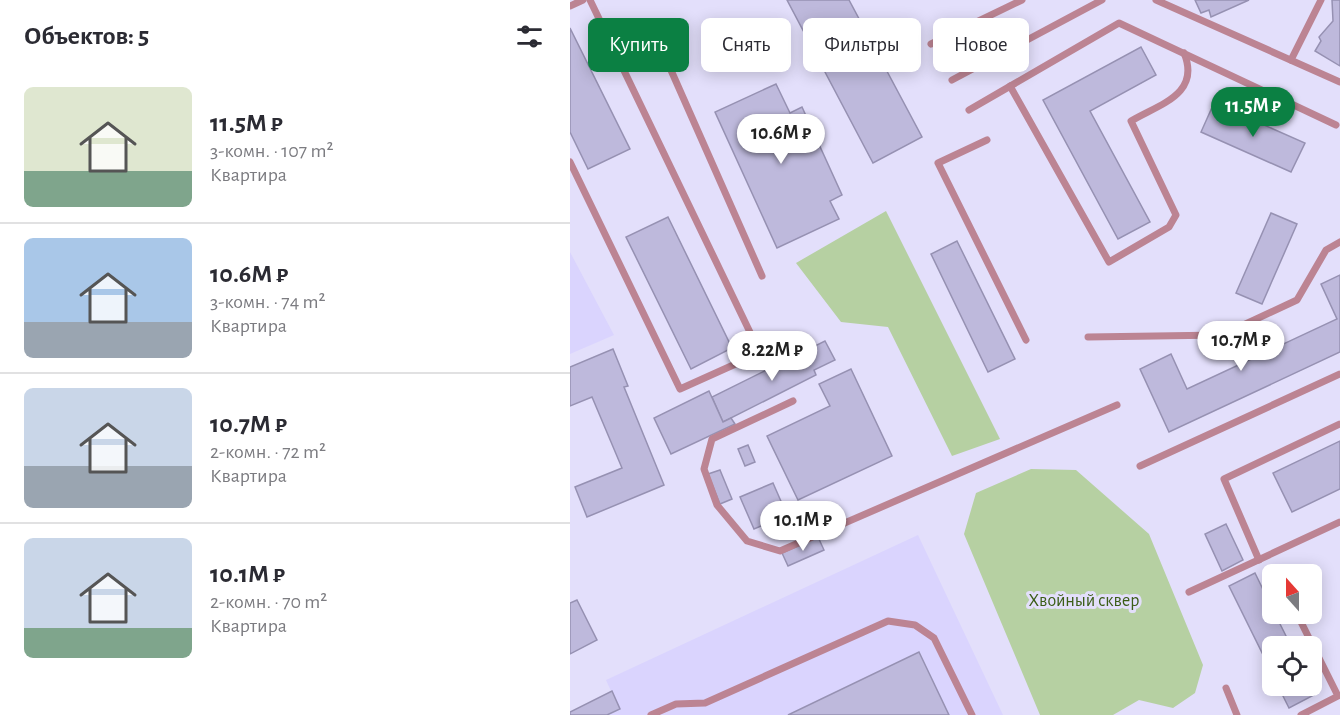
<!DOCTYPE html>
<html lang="ru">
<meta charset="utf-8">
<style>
:root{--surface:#fff;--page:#f2f2f3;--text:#2b2b33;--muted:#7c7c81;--line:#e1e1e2;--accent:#0b8043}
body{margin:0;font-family:"Alegreya Sans",sans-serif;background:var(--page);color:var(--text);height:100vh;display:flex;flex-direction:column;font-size:22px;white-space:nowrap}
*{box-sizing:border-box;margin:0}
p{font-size:20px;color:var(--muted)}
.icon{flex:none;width:33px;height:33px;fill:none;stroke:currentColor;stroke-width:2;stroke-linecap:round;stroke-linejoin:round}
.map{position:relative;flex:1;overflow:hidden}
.panel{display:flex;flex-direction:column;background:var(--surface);width:570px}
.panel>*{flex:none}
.guide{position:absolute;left:18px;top:18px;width:570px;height:54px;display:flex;gap:12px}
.needle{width:39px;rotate:339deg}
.controls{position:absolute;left:692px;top:564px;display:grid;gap:12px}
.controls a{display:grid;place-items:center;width:60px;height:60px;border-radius:9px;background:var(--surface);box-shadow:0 3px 15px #0003;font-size:30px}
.price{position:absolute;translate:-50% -51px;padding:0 14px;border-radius:21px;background:#fff;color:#222;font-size:20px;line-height:39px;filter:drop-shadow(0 2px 3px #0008)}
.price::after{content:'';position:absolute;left:50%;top:36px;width:18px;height:14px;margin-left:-9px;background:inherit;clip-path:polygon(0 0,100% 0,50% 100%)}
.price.current{background:var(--accent);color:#fff}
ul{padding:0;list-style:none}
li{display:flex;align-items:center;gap:18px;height:150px;padding:0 24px}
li+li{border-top:2px solid var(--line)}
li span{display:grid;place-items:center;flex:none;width:168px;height:120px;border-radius:9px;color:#555}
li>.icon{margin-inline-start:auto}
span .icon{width:72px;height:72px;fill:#fffc;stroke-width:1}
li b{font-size:26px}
h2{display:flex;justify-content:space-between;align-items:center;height:72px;padding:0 24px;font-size:26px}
.tag{padding:0 21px;border-radius:9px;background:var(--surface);box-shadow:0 3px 15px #0003;font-size:21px;line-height:54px}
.tag.current{background:var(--accent);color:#fff}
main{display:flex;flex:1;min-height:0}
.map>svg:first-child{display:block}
.built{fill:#dad4fe}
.green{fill:#b6d0a2}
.building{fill:#beb9dc;stroke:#9691b2;stroke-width:1.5}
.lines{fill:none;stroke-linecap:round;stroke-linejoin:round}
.lane{stroke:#bc8493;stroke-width:7}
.labels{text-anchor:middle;stroke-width:6;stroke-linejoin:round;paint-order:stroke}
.park-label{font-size:18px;fill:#3b5d17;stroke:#e3dffb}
</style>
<main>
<section class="panel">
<h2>Объектов: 5<svg class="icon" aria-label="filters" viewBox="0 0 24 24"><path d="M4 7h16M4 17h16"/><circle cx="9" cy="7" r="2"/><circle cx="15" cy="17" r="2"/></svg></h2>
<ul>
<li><span style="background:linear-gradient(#dfe7d0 70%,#7fa58c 0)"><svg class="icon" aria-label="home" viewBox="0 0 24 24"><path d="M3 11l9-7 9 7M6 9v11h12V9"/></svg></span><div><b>11.5M ₽</b><p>3-комн. · 107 m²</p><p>Квартира</p></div></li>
<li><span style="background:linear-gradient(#a9c7e8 70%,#9aa5b1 0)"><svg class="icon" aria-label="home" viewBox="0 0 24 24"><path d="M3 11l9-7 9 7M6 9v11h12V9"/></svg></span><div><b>10.6M ₽</b><p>3-комн. · 74 m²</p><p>Квартира</p></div></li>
<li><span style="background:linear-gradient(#c9d6e8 65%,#9aa5b1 0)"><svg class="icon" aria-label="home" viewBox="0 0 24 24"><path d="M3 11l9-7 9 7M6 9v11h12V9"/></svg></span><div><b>10.7M ₽</b><p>2-комн. · 72 m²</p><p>Квартира</p></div></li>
<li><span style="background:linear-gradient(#c9d6e8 75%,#7fa58c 0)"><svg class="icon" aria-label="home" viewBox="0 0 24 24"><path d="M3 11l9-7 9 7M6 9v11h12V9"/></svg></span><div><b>10.1M ₽</b><p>2-комн. · 70 m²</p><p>Квартира</p></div></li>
</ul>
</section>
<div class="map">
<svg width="770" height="715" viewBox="0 0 770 715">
<rect width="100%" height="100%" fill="#e3dffb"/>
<!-- built -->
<g class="built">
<polygon points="0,252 44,335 0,354"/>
<polygon points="348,535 433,715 0,715 0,712 41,691 36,680"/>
</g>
<!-- green -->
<g class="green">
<polygon points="316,211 430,439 382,456 318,327 271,322 226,263"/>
<polygon points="461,469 506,470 579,534 633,665 625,693 603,708 569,700 543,715 470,715 394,534 406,493"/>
</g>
<!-- building -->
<g class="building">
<polygon points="217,0 279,0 352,137 303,163"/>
<polygon points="625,0 679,0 641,17 639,10 631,13"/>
<polygon points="762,0 770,0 770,66 745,51 751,41 749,37 763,21"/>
<polygon points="0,28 60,149 18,169 0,132"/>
<polygon points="571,47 586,75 520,111 580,222 548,239 473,100"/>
<polygon points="206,84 220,113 232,107 272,195 260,201 269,219 207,248 145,112"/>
<polygon points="644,103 735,143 721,172 631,132"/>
<polygon points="701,213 727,224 692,304 666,293"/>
<polygon points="98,217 162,348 121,369 56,237"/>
<polygon points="387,241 445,359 418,372 361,254"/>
<polygon points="770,275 770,352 599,432 570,369 601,354 617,389 767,319 751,284"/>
<polygon points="255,341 265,360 244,370 246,375 153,422 142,397"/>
<polygon points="43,349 58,386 54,387 94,485 17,517 5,487 52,468 22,397 0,406 0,367"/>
<polygon points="281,369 322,456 228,500 197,436 260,406 249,384"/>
<polygon points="139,391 153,422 161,418 165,424 101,454 84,418"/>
<polygon points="770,441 770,489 722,512 703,473"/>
<polygon points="178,445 185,462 175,466 168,449"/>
<polygon points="150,470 162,499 150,504 138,474"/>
<polygon points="203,483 217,515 184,529 170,497"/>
<polygon points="656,524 673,560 652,571 635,534"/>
<polygon points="248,537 254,550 218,566 212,553"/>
<polygon points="685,573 702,608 702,614 705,614 721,646 702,646 702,673 659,586"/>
<polygon points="7,600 27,640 0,654 0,603"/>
<polygon points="349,652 379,715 218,715"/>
<polygon points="708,686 740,686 744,695 719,708"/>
<polygon points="42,691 50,709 37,715 0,715 0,712"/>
</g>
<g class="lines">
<!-- lane -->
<g class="lane">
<polyline points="586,0 770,82"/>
<polyline points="0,6 13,0"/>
<polyline points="361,44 452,0"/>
<polyline points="41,45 81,25 192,276"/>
<polyline points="721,60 751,0"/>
<polyline points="382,80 532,0"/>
<path d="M440 86 539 262 599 227 606 215 561 121C590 104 631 94 614 53"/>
<polyline points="399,110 549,23 766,125"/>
<polyline points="417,140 368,163 456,340"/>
<polyline points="0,162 110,389 190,353 20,0"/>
<polyline points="518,337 652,335 727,300 756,250 770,242"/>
<polyline points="223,401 142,439 134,469 147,505 177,541 210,551 547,405"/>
<polyline points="570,466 770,374"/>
<polyline points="689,560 654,479 770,424"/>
<polyline points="704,568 707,574"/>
<polyline points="619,592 770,522"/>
<polyline points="727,614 768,696 731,715"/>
<polyline points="656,688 667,715"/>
<polyline points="81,715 106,704 135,703 318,621 345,625 364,638 402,715"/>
</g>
</g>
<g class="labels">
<!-- park labels -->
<g class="park-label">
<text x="514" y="606">Хвойный сквер</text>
</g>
</g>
</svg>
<div class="controls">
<a><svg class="needle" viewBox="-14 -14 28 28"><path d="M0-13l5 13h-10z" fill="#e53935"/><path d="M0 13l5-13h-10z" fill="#7c7c81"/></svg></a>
<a><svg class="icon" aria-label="locate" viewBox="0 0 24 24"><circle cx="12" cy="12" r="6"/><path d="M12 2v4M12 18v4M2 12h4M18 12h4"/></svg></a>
</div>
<b class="price current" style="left:683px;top:138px">11.5M ₽</b>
<b class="price" style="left:211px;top:165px">10.6M ₽</b>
<b class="price" style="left:671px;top:372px">10.7M ₽</b>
<b class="price" style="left:202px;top:382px">8.22M ₽</b>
<b class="price" style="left:233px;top:552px">10.1M ₽</b>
<div class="guide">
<a class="tag current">Купить</a>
<a class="tag">Снять</a>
<a class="tag">Фильтры</a>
<a class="tag">Новое</a>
</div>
</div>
</main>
